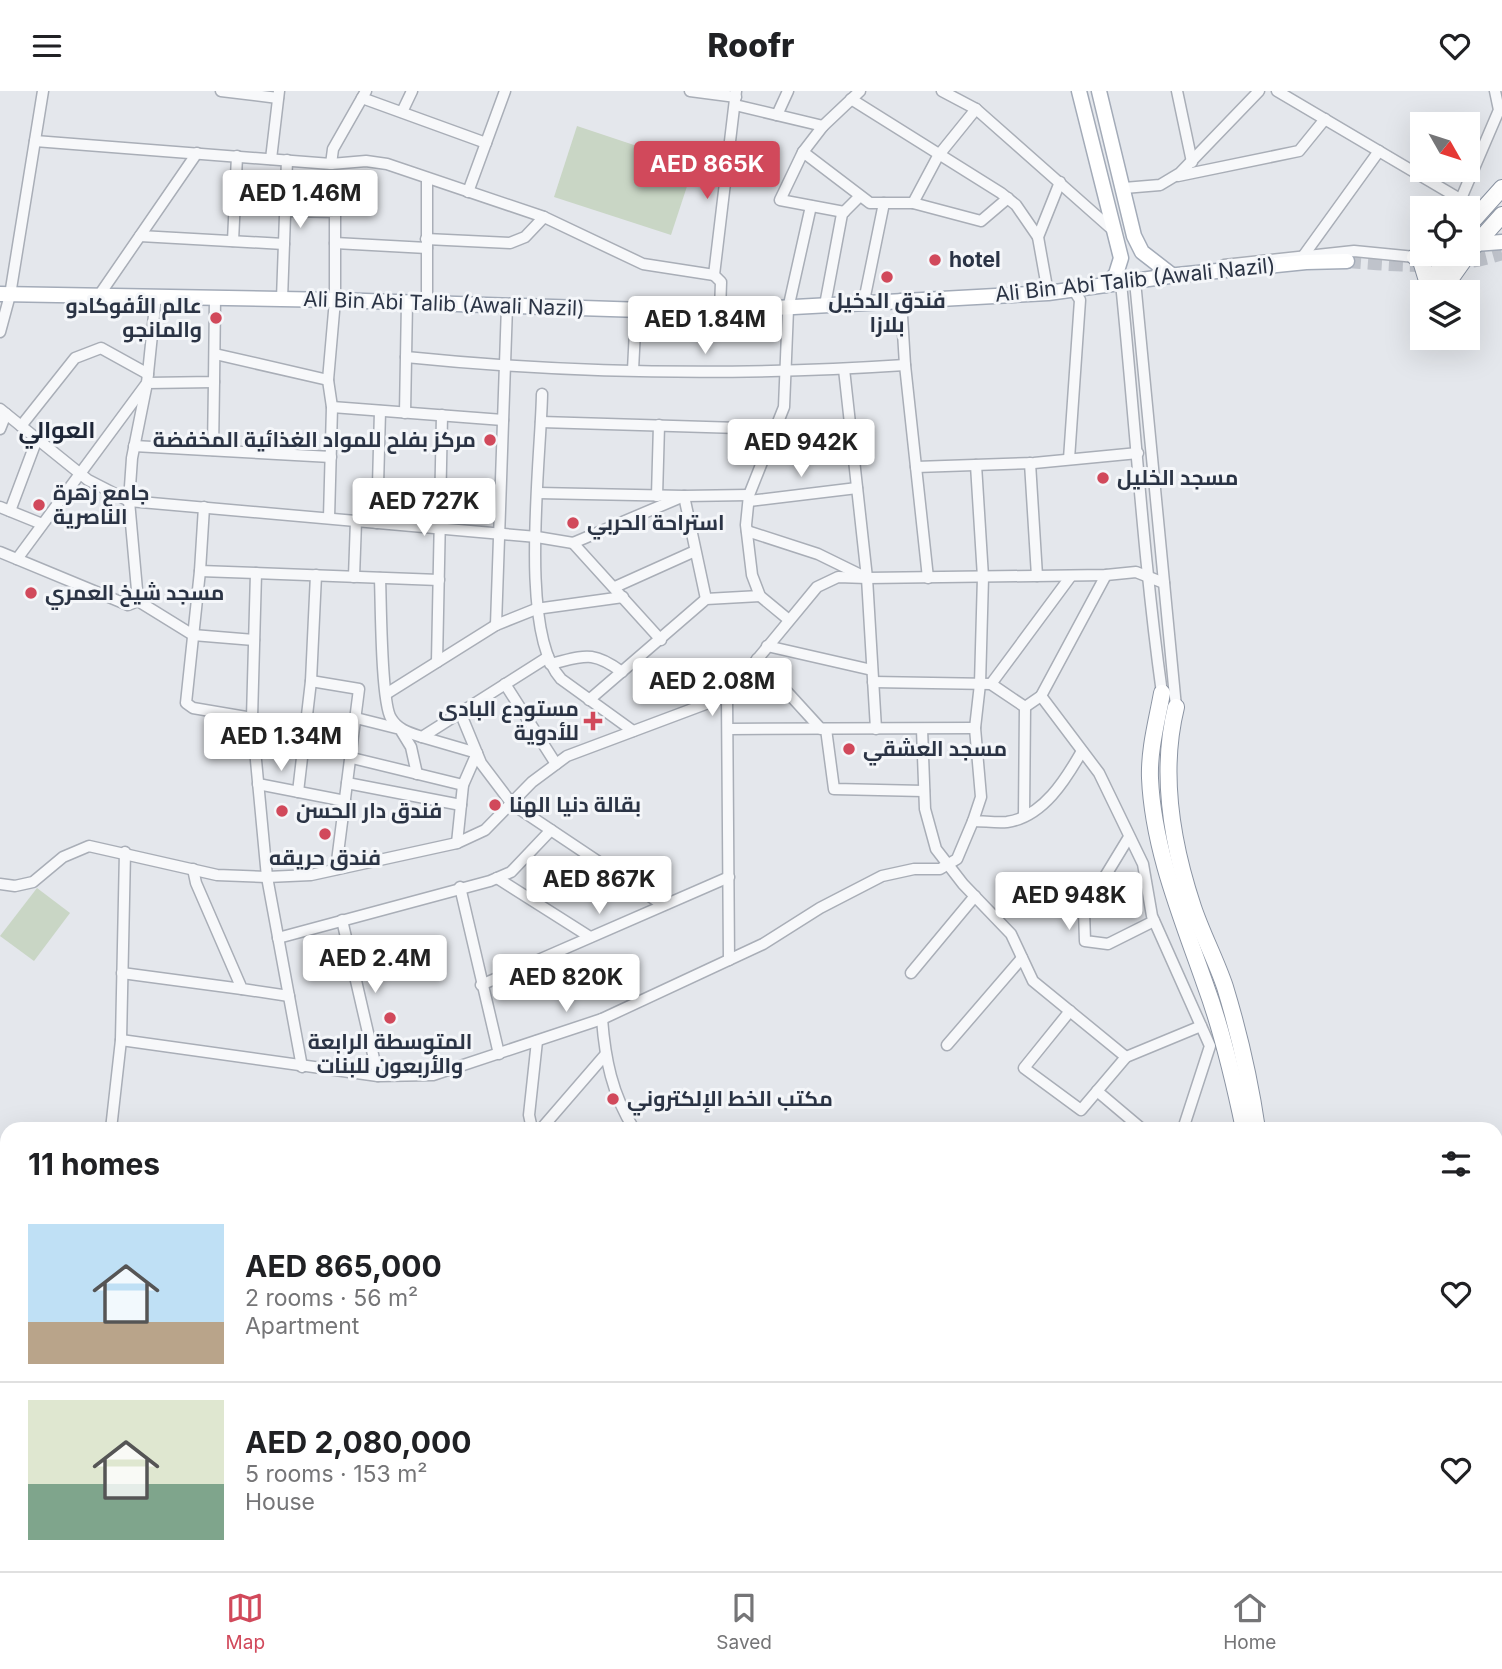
<!DOCTYPE html>
<meta charset="utf-8">
<style>
:root{--surface:#fff;--page:#f6f6f6;--text:#202124;--muted:#757577;--line:#e0e0e0;--accent:#d1495b}
body{margin:0;font-family:Inter,Cairo,sans-serif;background:var(--page);color:var(--text);height:100vh;display:flex;flex-direction:column;font-size:26px;white-space:nowrap}
*{box-sizing:border-box;margin:0}
p{font-size:23px;color:var(--muted)}
.icon{flex:none;width:38px;height:38px;fill:none;stroke:currentColor;stroke-width:2;stroke-linecap:round;stroke-linejoin:round}
.map{position:relative;flex:1;overflow:hidden}
.panel{position:absolute;left:0px;top:1031px;width:1503px;height:450px;display:flex;flex-direction:column;background:var(--surface);border-radius:21px 21px 0 0;box-shadow:0 7px 28px #0002}
.panel>*{flex:none}
.needle{width:46px;rotate:129deg}
.tools{position:absolute;left:1410px;top:21px;display:grid;gap:14px}
.tools a{display:grid;place-items:center;width:70px;height:70px;border-radius:0px;background:var(--surface);box-shadow:0 7px 28px #0002;font-size:35px}
.price{position:absolute;translate:-50% -60px;padding:0 16px;border-radius:7px;background:#fff;color:#222;font-size:23px;line-height:46px;filter:drop-shadow(0 2px 4px #0008)}
.price::after{content:'';position:absolute;left:50%;top:42px;width:21px;height:16px;margin-left:-10px;background:inherit;clip-path:polygon(0 0,100% 0,50% 100%)}
.price.selected{background:var(--accent);color:#fff}
ul{padding:0;list-style:none}
li{display:flex;align-items:center;gap:21px;height:175px;padding:0 28px}
li+li{border-top:2px solid var(--line)}
li span{display:grid;place-items:center;flex:none;width:196px;height:140px;border-radius:0px;color:#555}
li>.icon{margin-inline-start:auto}
span .icon{width:84px;height:84px;fill:#fffc;stroke-width:1}
li b{font-size:30px}
h2{display:flex;justify-content:space-between;align-items:center;height:84px;padding:0 28px;font-size:30px}
header{display:flex;justify-content:space-between;align-items:center;height:91px;padding:0 28px;background:var(--surface);font-size:32px;font-weight:800}
.menu{display:flex;justify-content:space-around;align-items:center;height:98px;border-top:2px solid var(--line);background:var(--surface);font-size:19px;color:var(--muted)}
.menu a{display:grid;justify-items:center;gap:4px}
.menu .selected{color:var(--accent)}
.map>svg:first-child{display:block}
.green{fill:#c9d6c5}
.lines{fill:none;stroke-linecap:round;stroke-linejoin:round}
.major-tunnel{stroke:#bfc3cb;stroke-width:14;stroke-dasharray:14 7;stroke-linecap:butt}
.minor-casing{stroke:#a9aeb7;stroke-width:13}
.major-casing{stroke:#a3abb8;stroke-width:17}
.highway-casing{stroke:#8b94a3;stroke-width:18}
.minor{stroke:#f7f8fa;stroke-width:10}
.major{stroke:#fff;stroke-width:14}
.highway{stroke:#fff;stroke-width:16}
.poi-dot{fill:#d1495b;stroke:#f4f6f9;stroke-width:2.5}
.labels{text-anchor:middle;stroke-width:6;stroke-linejoin:round;paint-order:stroke}
.poi-label{font-size:21px;font-weight:bold;fill:#2b3445;stroke:#f4f6f9;text-anchor:start}
.street-label{font-size:21px;fill:#2b3445;stroke:#f4f6f9}
.neighbourhood-label{font-size:23px;font-weight:bold;fill:#1d2536;stroke:#f4f6f9}
</style>
<header><svg class="icon" aria-label="menu" viewBox="0 0 24 24"><path d="M4 6h16M4 12h16M4 18h16"/></svg>Roofr<svg class="icon" aria-label="heart" viewBox="0 0 24 24"><path d="M12 20l-8-8c-3-5 5-10 8-4 3-6 11-1 8 4z"/></svg></header>
<div class="map">
<svg width="1502" height="1480" viewBox="0 0 1502 1480">
<rect width="100%" height="100%" fill="#e4e7ec"/>
<!-- green -->
<g class="green">
<polygon points="577,35 694,74 671,144 554,106"/>
<polygon points="37,797 70,822 34,870 0,845"/>
</g>
<g class="lines">
<!-- major-tunnel -->
<path class="major-tunnel" d="M1347 170C1399 174 1452 179 1502 162"/>
<defs>
<g id="minor">
<polyline points="221,0 278,7"/>
<polyline points="690,0 736,6"/>
<polyline points="942,0 976,18 1115,141"/>
<polyline points="1177,0 1192,71"/>
<polyline points="1277,0 1460,108"/>
<polyline points="362,7 486,52"/>
<polyline points="851,8 1001,102 1016,114 1038,146"/>
<polyline points="735,14 823,35 860,0"/>
<polyline points="402,21 412,0"/>
<polyline points="777,24 788,0"/>
<polyline points="823,35 803,61 780,109 844,121"/>
<polyline points="35,50 331,73 366,70 387,73 544,126 643,173 714,184"/>
<polyline points="803,61 870,112 913,112 938,65 976,18"/>
<polyline points="271,68 279,0"/>
<polyline points="331,73 333,58 366,0"/>
<polyline points="1178,85 1299,60 1325,28"/>
<polyline points="427,87 427,212"/>
<polyline points="1124,97 1160,94 1180,82 1259,0"/>
<polyline points="468,101 505,0"/>
<polyline points="913,112 981,130 1008,107"/>
<polyline points="1457,117 1499,19 1495,0"/>
<polyline points="285,120 335,121 335,209 328,289 332,316 329,427"/>
<polyline points="140,145 284,153"/>
<polyline points="426,148 510,152 525,146 544,126"/>
<polyline points="233,150 237,65"/>
<polyline points="335,152 427,157"/>
<polyline points="1304,164 1379,60"/>
<polyline points="1224,174 1354,160 1415,166 1425,163"/>
<polyline points="1135,190 1176,616"/>
<path d="M1121 192C1135 329 1143 466 1162 602"/>
<polyline points="1048,202 1038,146 1060,91"/>
<polyline points="100,203 197,62"/>
<polyline points="282,208 287,69"/>
<polyline points="901,208 905,274 928,487"/>
<polyline points="864,210 884,112"/>
<polyline points="825,214 842,123 860,105"/>
<polyline points="720,220 721,191 714,184 736,0"/>
<polyline points="0,241 10,204 43,0"/>
<polyline points="215,263 328,289"/>
<path d="M406 266C572 283 739 285 905 274"/>
<polyline points="844,278 867,487 876,638"/>
<polyline points="633,279 636,219"/>
<path d="M542 303C541 368 518 541 561 588L633 640"/>
<polyline points="332,316 503,329"/>
<polyline points="0,318 88,389 129,410 537,446 573,452 684,405 749,404"/>
<polyline points="405,322 407,211"/>
<polyline points="541,331 776,338"/>
<polyline points="21,335 75,267 101,257 148,283"/>
<polyline points="0,338 6,323"/>
<polyline points="134,355 331,366"/>
<polyline points="213,359 214,291"/>
<polyline points="1069,368 1080,209 1073,198"/>
<polyline points="1030,372 1037,485"/>
<path d="M976 374 983 486 980 593 975 637 981 706 973 730C984 730 996 732 1007 731 1043 726 1066 688 1082 660"/>
<polyline points="916,376 1034,372 1138,362"/>
<polyline points="538,402 684,405 706,508"/>
<polyline points="657,405 659,334"/>
<polyline points="749,410 857,397"/>
<polyline points="0,416 42,433"/>
<polyline points="204,416 200,480 439,489"/>
<polyline points="10,420 37,348"/>
<polyline points="377,432 380,320"/>
<polyline points="747,440 818,463 867,487 1106,484 1136,481 1164,492"/>
<polyline points="573,452 661,549"/>
<polyline points="0,461 128,514 138,510 129,410 132,367 147,292 214,291 215,207"/>
<polyline points="17,468 147,292 156,205"/>
<polyline points="200,480 186,612 193,617 252,627"/>
<polyline points="256,482 252,627 267,786 302,976"/>
<polyline points="354,486 356,430"/>
<path d="M380 487C381 512 381 611 391 627 398 639 410 642 422 646L548 566"/>
<polyline points="615,496 695,460"/>
<polyline points="138,510 193,544 254,549"/>
<polyline points="789,529 760,505 752,484 746,434 749,404 784,316 788,218 811,115"/>
<polyline points="496,534 507,215"/>
<polyline points="767,555 872,579"/>
<polyline points="757,568 821,638"/>
<polyline points="437,571 442,324"/>
<path d="M550 573C585 565 592 559 622 581"/>
<polyline points="311,590 359,598 336,778"/>
<polyline points="873,591 991,593 1025,616 1024,725"/>
<polyline points="505,593 556,673"/>
<polyline points="991,593 1071,485"/>
<polyline points="386,603 496,534 536,518 623,506"/>
<polyline points="1041,605 1099,682 1143,773 1152,825 1210,955 1183,1038"/>
<polyline points="589,609 706,508 760,505"/>
<polyline points="1025,616 1041,605 1106,484"/>
<polyline points="460,621 481,672 512,713 663,814"/>
<polyline points="356,627 400,638 411,656 417,683"/>
<polyline points="729,638 975,637"/>
<polyline points="826,638 834,698 924,700"/>
<polyline points="922,638 925,718 936,758 963,793 1011,843 1033,890 1126,966"/>
<polyline points="422,646 477,662 463,694 457,752"/>
<polyline points="352,667 463,694"/>
<polyline points="347,692 461,714"/>
<polyline points="258,693 345,710"/>
<polyline points="298,701 311,590 316,484"/>
<polyline points="1129,746 1084,820 1085,850 1108,853 1154,830"/>
<polyline points="193,778 196,792 242,898 289,905"/>
<polyline points="497,787 590,846"/>
<polyline points="1033,788 1084,824"/>
<polyline points="0,793 15,795 33,791 63,766 89,755 217,784 267,786 311,784 457,752 485,739 532,691 567,665 727,605"/>
<polyline points="460,796 499,963"/>
<polyline points="342,829 378,985"/>
<polyline points="278,847 490,790 511,781 551,739"/>
<polyline points="729,869 727,605 817,496 838,486 867,487"/>
<polyline points="122,882 242,898"/>
<polyline points="911,882 975,805"/>
<polyline points="481,894 729,786"/>
<polyline points="1070,920 1024,977 1081,1019 1126,966 1201,935"/>
<path d="M602 928C605 967 612 1004 634 1038"/>
<polyline points="121,949 378,985 433,984 602,928 763,853 820,817 882,785 914,778 940,778 957,768 973,730"/>
<polyline points="947,954 1022,867"/>
<polyline points="1097,1000 1142,1038"/>
<polyline points="111,1038 121,949 125,761"/>
<polyline points="532,1038 529,1024 537,950"/>
<polyline points="541,1038 605,964"/>
<polyline points="0,1109 7,1119"/>
<polyline points="0,1144 7,1140"/>
<polyline points="0,1235 7,1215"/>
<polyline points="0,1347 7,1332"/>
<polyline points="172,1474 178,1480"/>
<polyline points="496,1474 503,1480"/>
<polyline points="586,1474 591,1480"/>
<polyline points="763,1474 767,1480"/>
<polyline points="1051,1474 1054,1480"/>
<polyline points="1463,1474 1472,1480"/>
<polyline points="14,1480 18,1474"/>
<polyline points="195,1480 206,1474"/>
<polyline points="387,1480 392,1474"/>
<polyline points="570,1480 575,1474"/>
<polyline points="654,1480 659,1474"/>
<polyline points="700,1480 708,1474"/>
<polyline points="785,1480 793,1474"/>
<polyline points="850,1480 859,1474"/>
<polyline points="919,1480 922,1474"/>
<polyline points="1278,1480 1281,1474"/>
<polyline points="1353,1480 1359,1474"/>
<polyline points="1445,1480 1450,1474"/>
</g>
<g id="major">
<polyline points="1079,0 1121,167 1116,183 1106,194"/>
<polyline points="1099,0 1134,145 1142,161 1173,185"/>
<polyline points="1475,153 1502,151"/>
<polyline points="0,203 335,209 704,221 1048,202 1177,184 1306,171 1347,170"/>
<polyline points="0,1300 7,1303"/>
</g>
<g id="highway">
<polyline points="1468,135 1502,97"/>
<polyline points="1468,162 1502,124"/>
<polyline points="1415,166 1421,170 1428,193"/>
<polyline points="1424,201 1449,163"/>
<polyline points="1441,201 1468,163"/>
<path d="M1162 602C1157 630 1149 658 1150 687 1153 758 1182 827 1205 893 1222 939 1234 990 1244 1038"/>
<path d="M1176 616C1160 681 1172 753 1193 816 1202 843 1216 869 1225 896 1239 942 1250 990 1257 1038"/>
<polyline points="1496,1349 1502,1353"/>
</g>
</defs>
<!-- minor casing -->
<use href="#minor" class="minor-casing"/>
<!-- major casing -->
<use href="#major" class="major-casing"/>
<!-- highway casing -->
<use href="#highway" class="highway-casing"/>
<!-- minor -->
<use href="#minor" class="minor"/>
<!-- major -->
<use href="#major" class="major"/>
<!-- highway -->
<use href="#highway" class="highway"/>
</g>
<!-- markers -->
<g class="poi-dot">
<circle cx="935" cy="169" r="7"/>
<circle cx="887" cy="186" r="7"/>
<circle cx="216" cy="227" r="7"/>
<circle cx="490" cy="349" r="7"/>
<circle cx="1103" cy="387" r="7"/>
<circle cx="39" cy="414" r="7"/>
<circle cx="573" cy="432" r="7"/>
<circle cx="31" cy="502" r="7"/>
<path d="M589.5 619.5h7v7h7v7h-7v7h-7v-7h-7v-7h7z"/>
<circle cx="849" cy="658" r="7"/>
<circle cx="495" cy="714" r="7"/>
<circle cx="282" cy="720" r="7"/>
<circle cx="325" cy="743" r="7"/>
<circle cx="390" cy="927" r="7"/>
<circle cx="613" cy="1008" r="7"/>
</g>
<g class="labels">
<!-- poi labels -->
<g class="poi-label">
<text x="949" y="176">hotel</text>
<text x="887" y="217" text-anchor="middle">فندق الدخيل<tspan x="887" dy="24">بلازا</tspan></text>
<text x="202" y="222" text-anchor="end">عالم الأفوكادو<tspan x="202" dy="24">والمانجو</tspan></text>
<text x="476" y="356" text-anchor="end">مركز بفلح للمواد الغذائية المخفضة</text>
<text x="1117" y="394">مسجد الخليل</text>
<text x="53" y="409">جامع زهرة<tspan x="53" dy="24">الناصرية</tspan></text>
<text x="587" y="439">استراحة الحربي</text>
<text x="45" y="509">مسجد شيخ العمري</text>
<text x="579" y="625" text-anchor="end">مستودع البادى<tspan x="579" dy="24">للأدوية</tspan></text>
<text x="863" y="665">مسجد العشقي</text>
<text x="509" y="721">بقالة دنيا الهنا</text>
<text x="296" y="727">فندق دار الحسن</text>
<text x="325" y="774" text-anchor="middle">فندق حريقه</text>
<text x="390" y="958" text-anchor="middle">المتوسطة الرابعة<tspan x="390" dy="24">والأربعون للبنات</tspan></text>
<text x="627" y="1015">مكتب الخط الإلكتروني</text>
</g>
<!-- street labels -->
<g class="street-label">
<text transform="translate(1135 189) rotate(-6)" y="7">Ali Bin Abi Talib (Awali Nazil)</text>
<text transform="translate(444 213) rotate(2)" y="7">Ali Bin Abi Talib (Awali Nazil)</text>
</g>
<!-- neighbourhood labels -->
<g class="neighbourhood-label">
<text x="57" y="347">العوالي</text>
</g>
</g>
</svg>
<div class="tools">
<a><svg class="needle" viewBox="-14 -14 28 28"><path d="M0-13l5 13h-10z" fill="#e53935"/><path d="M0 13l5-13h-10z" fill="#757577"/></svg></a>
<a><svg class="icon" aria-label="locate" viewBox="0 0 24 24"><circle cx="12" cy="12" r="6"/><path d="M12 2v4M12 18v4M2 12h4M18 12h4"/></svg></a>
<a><svg class="icon" aria-label="layers" viewBox="0 0 24 24"><path d="M12 4l9 5-9 5-9-5zM3 14l9 5 9-5"/></svg></a>
</div>
<b class="price selected" style="left:707px;top:110px">AED 865K</b>
<b class="price" style="left:300px;top:139px">AED 1.46M</b>
<b class="price" style="left:705px;top:265px">AED 1.84M</b>
<b class="price" style="left:801px;top:388px">AED 942K</b>
<b class="price" style="left:424px;top:447px">AED 727K</b>
<b class="price" style="left:712px;top:627px">AED 2.08M</b>
<b class="price" style="left:281px;top:682px">AED 1.34M</b>
<b class="price" style="left:599px;top:825px">AED 867K</b>
<b class="price" style="left:1069px;top:841px">AED 948K</b>
<b class="price" style="left:375px;top:904px">AED 2.4M</b>
<b class="price" style="left:566px;top:923px">AED 820K</b>
<section class="panel">
<h2>11 homes<svg class="icon" aria-label="filters" viewBox="0 0 24 24"><path d="M4 7h16M4 17h16"/><circle cx="9" cy="7" r="2"/><circle cx="15" cy="17" r="2"/></svg></h2>
<ul>
<li><span style="background:linear-gradient(#bfe0f5 70%,#b9a48a 0)"><svg class="icon" aria-label="home" viewBox="0 0 24 24"><path d="M3 11l9-7 9 7M6 9v11h12V9"/></svg></span><div><b>AED 865,000</b><p>2 rooms · 56 m²</p><p>Apartment</p></div><svg class="icon" aria-label="heart" viewBox="0 0 24 24"><path d="M12 20l-8-8c-3-5 5-10 8-4 3-6 11-1 8 4z"/></svg></li>
<li><span style="background:linear-gradient(#dfe7d0 60%,#7fa58c 0)"><svg class="icon" aria-label="home" viewBox="0 0 24 24"><path d="M3 11l9-7 9 7M6 9v11h12V9"/></svg></span><div><b>AED 2,080,000</b><p>5 rooms · 153 m²</p><p>House</p></div><svg class="icon" aria-label="heart" viewBox="0 0 24 24"><path d="M12 20l-8-8c-3-5 5-10 8-4 3-6 11-1 8 4z"/></svg></li>
</ul>
</section>
</div>
<nav class="menu">
<a class="selected"><svg class="icon" aria-label="map" viewBox="0 0 24 24"><path d="M3 6l6-2 6 2 6-2v14l-6 2-6-2-6 2zM9 4v14M15 6v14"/></svg>Map</a>
<a><svg class="icon" aria-label="saved" viewBox="0 0 24 24"><path d="M7 4h10v16l-5-4-5 4z"/></svg>Saved</a>
<a><svg class="icon" aria-label="home" viewBox="0 0 24 24"><path d="M3 11l9-7 9 7M6 9v11h12V9"/></svg>Home</a>
</nav>
